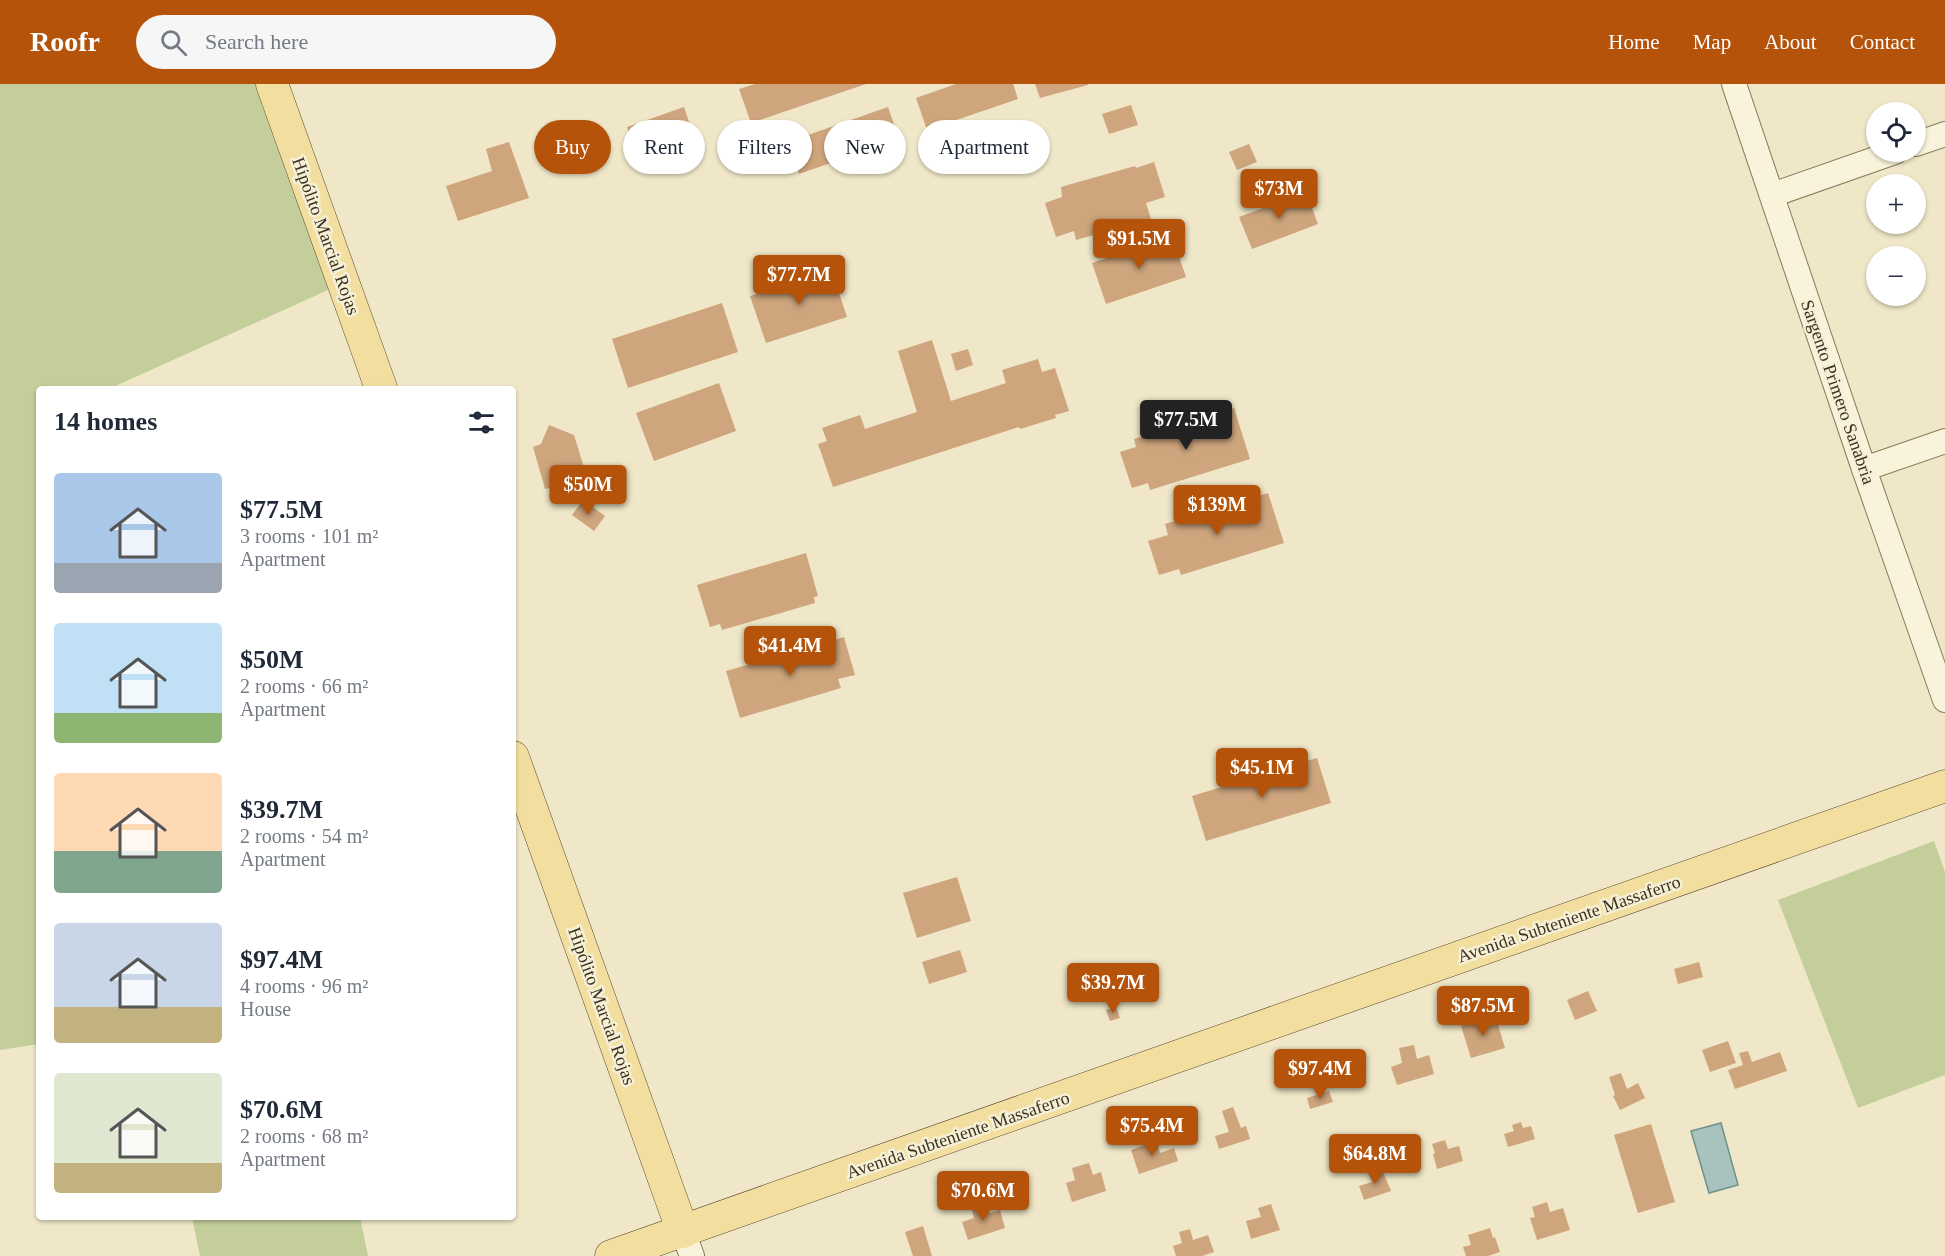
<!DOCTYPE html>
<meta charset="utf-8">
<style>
:root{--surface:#fff;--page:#f6f6f7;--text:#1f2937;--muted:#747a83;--accent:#b45309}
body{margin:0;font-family:"Times New Roman",serif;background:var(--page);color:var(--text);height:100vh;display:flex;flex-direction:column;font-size:22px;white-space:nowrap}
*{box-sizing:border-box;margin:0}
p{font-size:20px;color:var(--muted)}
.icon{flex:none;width:33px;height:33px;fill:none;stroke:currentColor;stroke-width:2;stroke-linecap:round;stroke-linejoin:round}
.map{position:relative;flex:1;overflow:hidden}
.drawer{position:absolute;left:36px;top:302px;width:480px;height:834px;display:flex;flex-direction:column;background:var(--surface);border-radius:6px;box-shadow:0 2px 4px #0004}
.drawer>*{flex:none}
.hud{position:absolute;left:534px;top:36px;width:570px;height:54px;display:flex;gap:12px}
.tools{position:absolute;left:1866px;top:18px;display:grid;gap:12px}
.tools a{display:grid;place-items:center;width:60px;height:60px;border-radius:50%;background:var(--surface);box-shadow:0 2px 4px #0004;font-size:30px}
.price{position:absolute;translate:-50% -51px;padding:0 14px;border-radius:6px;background:var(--accent);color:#fff;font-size:20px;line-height:39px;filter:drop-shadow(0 2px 3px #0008)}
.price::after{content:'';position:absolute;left:50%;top:36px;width:18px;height:14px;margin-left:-9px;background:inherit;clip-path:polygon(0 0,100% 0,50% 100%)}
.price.on{background:#222;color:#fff}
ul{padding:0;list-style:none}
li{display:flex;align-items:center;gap:18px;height:150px;padding:0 18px}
li span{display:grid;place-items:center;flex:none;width:168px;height:120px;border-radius:6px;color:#555}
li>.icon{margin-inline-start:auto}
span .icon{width:72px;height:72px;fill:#fffc;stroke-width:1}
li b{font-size:26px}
h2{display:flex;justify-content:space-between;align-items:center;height:72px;padding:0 18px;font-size:26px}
.pill{padding:0 21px;border-radius:27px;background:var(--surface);box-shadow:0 2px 4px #0004;font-size:21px;line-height:54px}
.pill.on{background:var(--accent);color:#fff}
header{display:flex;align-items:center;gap:36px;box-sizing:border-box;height:84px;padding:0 30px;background:var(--accent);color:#fff}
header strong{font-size:28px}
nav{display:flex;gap:33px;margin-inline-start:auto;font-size:21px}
.search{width:420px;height:54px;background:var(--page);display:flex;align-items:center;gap:15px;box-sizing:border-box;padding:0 21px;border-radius:33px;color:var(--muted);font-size:22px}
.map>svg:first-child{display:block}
.green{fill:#c3ce9b}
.water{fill:#a8c3bd;stroke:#6e928c;stroke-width:1.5}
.building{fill:#cea57d}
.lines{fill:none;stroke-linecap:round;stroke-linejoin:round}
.minor-casing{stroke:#8b795c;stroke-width:26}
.major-casing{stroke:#594730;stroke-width:33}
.minor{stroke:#f9f3db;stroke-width:24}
.major{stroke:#f2dfa0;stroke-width:32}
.labels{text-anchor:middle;stroke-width:5;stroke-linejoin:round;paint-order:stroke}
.street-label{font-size:18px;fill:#3c3020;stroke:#f6f0d7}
</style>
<header>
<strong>Roofr</strong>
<div class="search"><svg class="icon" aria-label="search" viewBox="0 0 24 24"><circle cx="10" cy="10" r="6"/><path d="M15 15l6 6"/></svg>Search here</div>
<nav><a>Home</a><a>Map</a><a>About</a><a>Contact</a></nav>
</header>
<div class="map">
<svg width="1945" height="1172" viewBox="0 0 1945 1172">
<rect width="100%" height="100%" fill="#efe7c7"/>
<!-- green -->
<g class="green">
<polygon points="0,0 272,0 339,201 111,304 39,304 39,960 0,966"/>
<polygon points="1934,757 1945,788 1945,991 1858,1024 1778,816"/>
<polygon points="192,1133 360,1133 368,1172 200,1172"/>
</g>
<!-- water -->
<polygon class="water" points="1721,1039 1738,1101 1709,1109 1691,1047"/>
<!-- building -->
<g class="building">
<polygon points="755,0 866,0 751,39 739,5"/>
<polygon points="956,0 1013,0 1018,15 927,46 916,14"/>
<polygon points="1035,0 1088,0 1088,1 1040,14"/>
<polygon points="1131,21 1138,41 1109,50 1102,30"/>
<polygon points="684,23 696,59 639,78 627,43"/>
<polygon points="888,23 899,55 799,90 788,58"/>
<polygon points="509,58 529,114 458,137 446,102 492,87 486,65"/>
<polygon points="1249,60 1257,78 1237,86 1229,68"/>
<polygon points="1154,78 1165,113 1146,119 1151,135 1076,156 1074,147 1056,153 1045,119 1062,113 1061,103 1135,82 1136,84"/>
<polygon points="1306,108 1318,140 1252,165 1239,133"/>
<polygon points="1172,152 1186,193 1106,220 1092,179"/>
<polygon points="831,185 847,233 766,259 750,212"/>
<polygon points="722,219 738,268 628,304 612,255"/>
<polygon points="932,256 951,317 1006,299 1002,286 1038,275 1042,288 1055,284 1069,327 1055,331 1056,334 1020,345 1019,343 833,403 818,360 827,357 822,344 860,331 865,345 917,328 898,267"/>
<polygon points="968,265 973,281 956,287 951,270"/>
<polygon points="719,299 736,347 654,377 636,329"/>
<polygon points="1234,324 1250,375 1150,406 1148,399 1132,404 1120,368 1136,363 1134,355"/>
<polygon points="549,341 574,351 587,393 577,415 550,404 545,405 533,363 541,360"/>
<polygon points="1268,409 1284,459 1181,491 1179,485 1159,491 1148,457 1168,451 1165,440"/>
<polygon points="583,416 605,432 594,447 572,431"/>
<polygon points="806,469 818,512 814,513 815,519 722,546 720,540 710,543 697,501"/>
<polygon points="844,553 855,591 838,595 841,604 740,634 726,587"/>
<polygon points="1317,674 1331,719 1206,757 1192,712"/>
<polygon points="957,793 971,837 917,854 903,809"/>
<polygon points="960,866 967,888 929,900 922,878"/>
<polygon points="1699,878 1703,893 1678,900 1674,885"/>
<polygon points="1588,907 1597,927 1575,936 1567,916"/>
<polygon points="1116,923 1120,934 1110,937 1106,926"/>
<polygon points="1495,931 1505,964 1471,974 1461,942"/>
<polygon points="1728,957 1736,979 1710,988 1702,966"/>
<polygon points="1414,961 1417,975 1429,971 1434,990 1397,1001 1391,983 1402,979 1399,964"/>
<polygon points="1748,967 1752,978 1780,968 1787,987 1735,1005 1728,986 1743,981 1739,969"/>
<polygon points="1621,989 1627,1005 1638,999 1645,1014 1620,1026 1613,1012 1615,1011 1609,993"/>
<polygon points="1329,1007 1333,1018 1310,1025 1307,1014"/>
<polygon points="1233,1023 1241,1044 1246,1042 1250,1055 1219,1065 1215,1052 1229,1048 1222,1027"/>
<polygon points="1521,1038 1523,1044 1531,1042 1535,1055 1508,1063 1504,1050 1514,1047 1512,1041"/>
<polygon points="1651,1040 1675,1118 1638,1129 1614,1051"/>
<polygon points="1445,1056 1448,1065 1459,1062 1463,1077 1437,1085 1433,1070 1435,1069 1432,1060"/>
<polygon points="1156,1057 1160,1069 1174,1064 1178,1077 1139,1090 1131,1066"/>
<polygon points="1089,1079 1093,1091 1101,1088 1106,1107 1072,1118 1066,1099 1075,1096 1072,1084"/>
<polygon points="1381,1083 1391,1107 1364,1116 1359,1102 1372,1098 1368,1087"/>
<polygon points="987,1118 990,1129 1000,1126 1005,1144 968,1156 962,1138 974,1134 971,1122"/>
<polygon points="1547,1118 1550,1128 1563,1124 1570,1146 1537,1156 1530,1134 1535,1133 1532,1123"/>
<polygon points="1271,1120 1280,1146 1251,1155 1246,1137 1261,1133 1258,1124"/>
<polygon points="923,1142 932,1172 913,1172 905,1148"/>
<polygon points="1490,1144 1493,1154 1495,1153 1500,1168 1488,1172 1466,1172 1463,1163 1471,1161 1468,1151"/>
<polygon points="1190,1145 1193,1156 1208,1151 1214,1168 1202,1172 1176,1172 1173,1162 1182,1159 1179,1148"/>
</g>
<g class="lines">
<defs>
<g id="minor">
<polyline points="1734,0 1864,385 1945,616"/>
<polyline points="1916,60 1945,50"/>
<polyline points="1772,111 1895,68"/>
<polyline points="1864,385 1945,357"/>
<polyline points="683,1148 692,1172"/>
</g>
<g id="major">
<polyline points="272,0 381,304"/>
<polyline points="513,673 683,1148"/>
<polyline points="611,1172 1945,702"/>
</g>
</defs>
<!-- minor casing -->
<use href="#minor" class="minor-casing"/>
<!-- major casing -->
<use href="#major" class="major-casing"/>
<!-- minor -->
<use href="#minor" class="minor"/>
<!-- major -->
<use href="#major" class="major"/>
</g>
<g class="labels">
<!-- street labels -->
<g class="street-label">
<text transform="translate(326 152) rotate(70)" y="6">Hipólito Marcial Rojas</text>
<text transform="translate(1838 308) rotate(71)" y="6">Sargento Primero Sanabria</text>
<text transform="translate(1569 835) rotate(-19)" y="6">Avenida Subteniente Massaferro</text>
<text transform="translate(602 922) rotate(70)" y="6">Hipólito Marcial Rojas</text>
<text transform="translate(958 1051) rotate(-19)" y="6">Avenida Subteniente Massaferro</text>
</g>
</g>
</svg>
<div class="tools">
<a><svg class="icon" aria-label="locate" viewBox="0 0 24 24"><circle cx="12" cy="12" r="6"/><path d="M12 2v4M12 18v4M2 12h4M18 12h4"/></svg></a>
<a>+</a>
<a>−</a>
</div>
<b class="price" style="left:1279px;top:136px">$73M</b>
<b class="price" style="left:1139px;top:186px">$91.5M</b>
<b class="price" style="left:799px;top:222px">$77.7M</b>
<b class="price on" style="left:1186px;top:367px">$77.5M</b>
<b class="price" style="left:588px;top:432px">$50M</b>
<b class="price" style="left:1217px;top:452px">$139M</b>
<b class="price" style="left:790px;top:593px">$41.4M</b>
<b class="price" style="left:1262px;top:715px">$45.1M</b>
<b class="price" style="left:1113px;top:930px">$39.7M</b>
<b class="price" style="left:1483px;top:953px">$87.5M</b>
<b class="price" style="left:1320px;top:1016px">$97.4M</b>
<b class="price" style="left:1152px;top:1073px">$75.4M</b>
<b class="price" style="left:1375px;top:1101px">$64.8M</b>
<b class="price" style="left:983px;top:1138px">$70.6M</b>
<div class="hud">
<a class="pill on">Buy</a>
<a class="pill">Rent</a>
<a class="pill">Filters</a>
<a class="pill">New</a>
<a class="pill">Apartment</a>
</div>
<section class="drawer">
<h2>14 homes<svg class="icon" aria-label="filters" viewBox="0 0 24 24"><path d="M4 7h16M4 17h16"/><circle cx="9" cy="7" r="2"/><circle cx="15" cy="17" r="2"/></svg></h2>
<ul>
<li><span style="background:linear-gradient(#a9c7e8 75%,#9aa5b1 0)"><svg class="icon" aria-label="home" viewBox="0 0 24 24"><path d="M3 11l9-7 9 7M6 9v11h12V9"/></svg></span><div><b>$77.5M</b><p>3 rooms · 101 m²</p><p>Apartment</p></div></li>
<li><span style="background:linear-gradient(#bfe0f5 75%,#8fb573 0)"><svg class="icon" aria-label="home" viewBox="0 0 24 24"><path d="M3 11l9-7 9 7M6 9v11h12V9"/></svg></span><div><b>$50M</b><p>2 rooms · 66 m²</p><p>Apartment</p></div></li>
<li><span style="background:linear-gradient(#ffd9b3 65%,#7fa58c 0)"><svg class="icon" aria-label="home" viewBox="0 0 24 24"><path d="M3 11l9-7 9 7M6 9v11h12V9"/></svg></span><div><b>$39.7M</b><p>2 rooms · 54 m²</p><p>Apartment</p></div></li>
<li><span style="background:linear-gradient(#c9d6e8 70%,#c2b280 0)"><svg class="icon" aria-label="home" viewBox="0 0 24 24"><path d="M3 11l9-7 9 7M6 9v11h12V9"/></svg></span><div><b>$97.4M</b><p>4 rooms · 96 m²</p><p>House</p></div></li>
<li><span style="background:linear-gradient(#dfe7d0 75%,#c2b280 0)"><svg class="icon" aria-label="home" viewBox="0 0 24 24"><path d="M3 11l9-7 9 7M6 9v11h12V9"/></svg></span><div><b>$70.6M</b><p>2 rooms · 68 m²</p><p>Apartment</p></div></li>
</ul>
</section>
</div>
